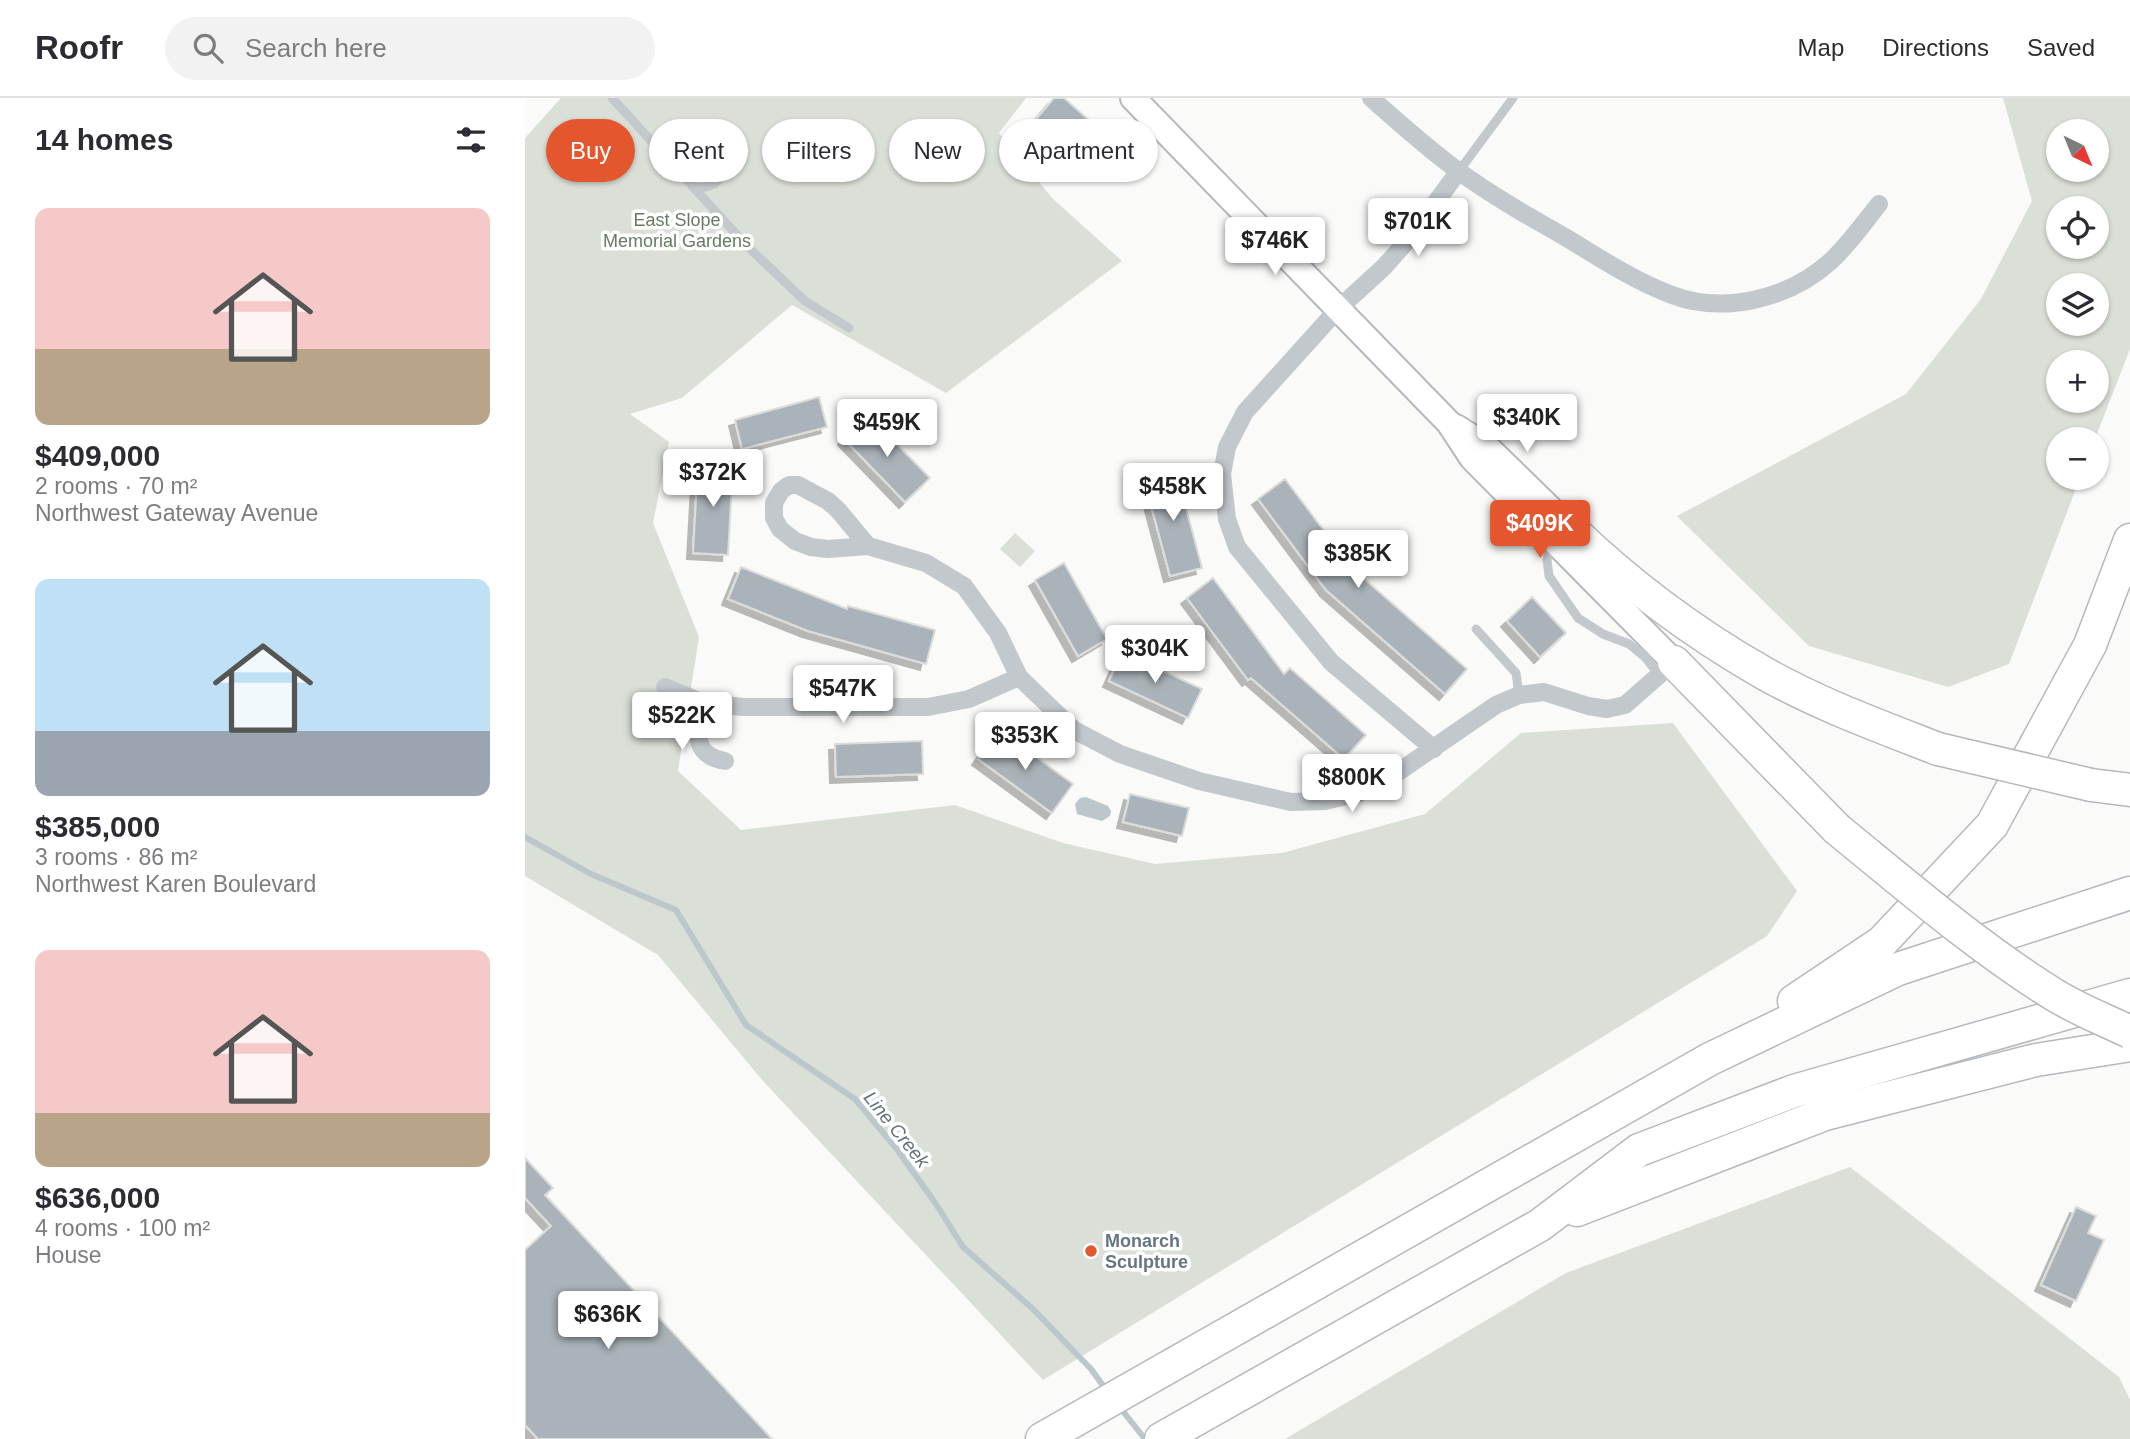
<!DOCTYPE html>
<meta charset="utf-8">
<style>
:root{--surface:#fff;--page:#f2f2f3;--text:#2b2b33;--muted:#7c7c81;--line:#e1e1e2;--accent:#e4572e}
body{margin:0;font-family:Helvetica,sans-serif;background:var(--page);color:var(--text);height:100vh;display:flex;flex-direction:column;font-size:26px;white-space:nowrap}
*{box-sizing:border-box;margin:0}
p{font-size:23px;color:var(--muted)}
.icon{flex:none;width:38px;height:38px;fill:none;stroke:currentColor;stroke-width:2;stroke-linecap:round;stroke-linejoin:round}
.map{position:relative;flex:1;overflow:hidden}
.panel{display:flex;flex-direction:column;background:var(--surface);width:525px}
.panel>*{flex:none}
.top-card{position:absolute;left:21px;top:21px;width:665px;height:63px;display:flex;gap:14px}
.needle{width:46px;rotate:137deg}
.tools{position:absolute;left:1521px;top:21px;display:grid;gap:14px}
.tools a{display:grid;place-items:center;width:63px;height:63px;border-radius:50%;background:var(--surface);box-shadow:0 2px 5px #0004;font-size:35px}
.price{position:absolute;translate:-50% -60px;padding:0 16px;border-radius:7px;background:#fff;color:#222;font-size:23px;line-height:46px;filter:drop-shadow(0 2px 4px #0008)}
.price::after{content:'';position:absolute;left:50%;top:42px;width:21px;height:16px;margin-left:-10px;background:inherit;clip-path:polygon(0 0,100% 0,50% 100%)}
.price.active{background:var(--accent);color:#fff}
ul{padding:0;list-style:none}
li{display:grid;align-content:center;gap:14px;height:371px;padding:0 35px}
li span{display:grid;place-items:center;height:217px;border-radius:14px;color:#555}
li>.icon{margin-inline-start:auto}
span .icon{width:126px;height:126px;fill:#fffc;stroke-width:1}
li b{font-size:30px}
h2{display:flex;justify-content:space-between;align-items:center;height:84px;padding:0 35px;font-size:30px}
.pill{padding:0 24px;border-radius:32px;background:var(--surface);box-shadow:0 2px 5px #0004;font-size:24px;line-height:63px}
.pill.active{background:var(--accent);color:#fff}
header{display:flex;align-items:center;gap:42px;box-sizing:border-box;height:98px;padding:0 35px;background:var(--surface);border-bottom:2px solid var(--line)}
header strong{font-size:33px}
nav{display:flex;gap:38px;margin-inline-start:auto;font-size:24px}
.search{width:490px;height:63px;background:var(--page);display:flex;align-items:center;gap:18px;box-sizing:border-box;padding:0 24px;border-radius:38px;color:var(--muted);font-size:26px}
main{display:flex;flex:1;min-height:0}
.map>svg:first-child{display:block}
.green{fill:#dadfd7;fill-rule:evenodd}
.water{fill:#bbc7cb}
.lines{fill:none;stroke-linecap:round;stroke-linejoin:round}
.stream{stroke:#bbc7cb;stroke-width:6}
.building{fill:#aab3b9;stroke:#dcdcda;stroke-width:2;filter:url(#shadow)}
.secondary-casing{stroke:#b3babf;stroke-width:28}
.motorway-casing{stroke:#b4b9bd;stroke-width:35}
.service{stroke:#c3c8cc;stroke-width:9}
.minor{stroke:#c3c8cc;stroke-width:18}
.secondary{stroke:#fff;stroke-width:24}
.motorway{stroke:#fff;stroke-width:32}
.motorway-bridge-casing{stroke:#b4b9bd;stroke-width:35;stroke-linecap:butt}
.motorway-bridge{stroke:#fff;stroke-width:32}
.poi-dot{fill:#e4572e;stroke:#fff;stroke-width:2.5}
.labels{text-anchor:middle;stroke-width:7;stroke-linejoin:round;paint-order:stroke}
.park-label{font-size:18px;fill:#687a64;stroke:#fff}
.poi-label{font-size:18px;font-weight:bold;fill:#657683;stroke:#fff;text-anchor:start}
.water-label{font-size:19px;font-style:italic;fill:#60757c;stroke:#fff}
</style>
<header>
<strong>Roofr</strong>
<div class="search"><svg class="icon" aria-label="search" viewBox="0 0 24 24"><circle cx="10" cy="10" r="6"/><path d="M15 15l6 6"/></svg>Search here</div>
<nav><a>Map</a><a>Directions</a><a>Saved</a></nav>
</header>
<main>
<section class="panel">
<h2>14 homes<svg class="icon" aria-label="filters" viewBox="0 0 24 24"><path d="M4 7h16M4 17h16"/><circle cx="9" cy="7" r="2"/><circle cx="15" cy="17" r="2"/></svg></h2>
<ul>
<li><span style="background:linear-gradient(#f6c9c9 65%,#b9a48a 0)"><svg class="icon" aria-label="home" viewBox="0 0 24 24"><path d="M3 11l9-7 9 7M6 9v11h12V9"/></svg></span><div><b>$409,000</b><p>2 rooms · 70 m²</p><p>Northwest Gateway Avenue</p></div></li>
<li><span style="background:linear-gradient(#bfe0f5 70%,#9aa5b1 0)"><svg class="icon" aria-label="home" viewBox="0 0 24 24"><path d="M3 11l9-7 9 7M6 9v11h12V9"/></svg></span><div><b>$385,000</b><p>3 rooms · 86 m²</p><p>Northwest Karen Boulevard</p></div></li>
<li><span style="background:linear-gradient(#f6c9c9 75%,#b9a48a 0)"><svg class="icon" aria-label="home" viewBox="0 0 24 24"><path d="M3 11l9-7 9 7M6 9v11h12V9"/></svg></span><div><b>$636,000</b><p>4 rooms · 100 m²</p><p>House</p></div></li>
</ul>
</section>
<div class="map">
<svg width="1605" height="1341" viewBox="0 0 1605 1341">
<defs>
<filter id="shadow"><feDropShadow dx="-6" dy="6" stdDeviation="0" flood-color="#0004"/></filter>
</defs>
<rect width="100%" height="100%" fill="#fafaf8"/>
<!-- green -->
<g class="green">
<polygon points="36,0 501,0 474,35 527,100 597,163 421,295 267,207 157,300 105,316 144,344 128,425 174,539 153,673 216,732 430,707 538,745 630,766 757,755 900,716 996,635 1148,625 1272,793 1242,838 518,1282 238,983 133,857 0,778 0,40"/>
<path d="M1478 0H1605V251L1570 341H1533V380H1555L1484 566 1423 589 1284 548 1152 418 1381 296 1456 201 1507 103ZM1572 33V72H1533V33ZM1572 110V149H1533V110ZM1533 187H1572V226H1533ZM1572 264V303H1533V264Z"/>
<polygon points="490,435 510,453 495,469 475,451"/>
<polygon points="1325,1069 1594,1279 1605,1302 1605,1341 760,1341 1041,1175"/>
</g>
<!-- water -->
<polygon class="water" points="561,699 583,708 586,713 585,718 577,723 552,716 550,706 555,700"/>
<g class="lines">
<!-- stream -->
<g class="stream">
<polyline points="0,739 66,776 151,812 221,927 330,1001 371,1050 411,1106 438,1149 508,1211 566,1271 582,1293"/>
<polyline points="593,1307 620,1341"/>
</g>
</g>
<!-- building -->
<g class="building">
<polygon points="529,0 539,0 573,30 540,68 500,34"/>
<polygon points="294,299 302,329 217,351 210,322"/>
<polygon points="343,317 405,380 380,404 319,341"/>
<polygon points="173,365 208,367 203,457 168,455"/>
<polygon points="651,372 677,470 645,478 619,381"/>
<polygon points="760,381 828,471 942,571 920,596 801,492 733,401"/>
<polygon points="539,465 582,541 553,558 510,482"/>
<polygon points="216,469 322,511 323,508 410,532 401,566 283,533 203,501"/>
<polygon points="688,480 759,576 765,570 841,637 819,661 726,580 723,582 662,500"/>
<polygon points="1007,499 1041,535 1015,559 982,523"/>
<polygon points="597,554 677,591 663,620 584,583"/>
<polygon points="474,632 548,686 527,715 453,661"/>
<polygon points="397,643 398,676 311,679 310,646"/>
<polygon points="605,696 664,710 657,738 598,724"/>
<polygon points="0,1060 28,1090 20,1097 247,1341 13,1341 0,1327 0,1152 26,1128 0,1100"/>
<polygon points="1551,1109 1571,1118 1563,1135 1579,1142 1551,1203 1516,1187"/>
</g>
<g class="lines">
<defs>
<g id="secondary">
<polyline points="608,0 924,325 947,360 1149,564"/>
<polyline points="931,329 961,348 1045,430"/>
</g>
<g id="motorway">
<path d="M1045 430C1102 485 1169 535 1237 574 1293 606 1354 628 1413 651"/>
<polyline points="1149,564 1312,731"/>
<polyline points="1566,687 1605,692"/>
<polyline points="1269,903 1357,844 1467,727 1565,547 1605,442"/>
<polyline points="1052,1112 1300,1016 1511,962 1605,947"/>
<polyline points="517,1341 1185,961 1373,871 1605,795"/>
<polyline points="636,1341 1015,1127 1114,1052 1269,993 1605,897"/>
</g>
</defs>
<!-- secondary casing -->
<use href="#secondary" class="secondary-casing"/>
<!-- motorway casing -->
<use href="#motorway" class="motorway-casing"/>
<!-- service -->
<g class="service">
<polyline points="87,0 222,148 280,203 324,230"/>
<path d="M139 58C167 52 182 30 204 58 200 79 191 92 168 89"/>
<polyline points="934,73 988,0"/>
<polyline points="1025,446 1022,462 1024,478 1053,520 1078,536 1104,546 1120,559 1134,577"/>
<polyline points="951,531 991,575 994,597"/>
</g>
<!-- minor -->
<g class="minor">
<path d="M846 0C874 25 902 50 932 72 966 97 1003 118 1040 139 1075 160 1109 183 1147 197 1200 217 1265 200 1306 163 1324 146 1338 126 1354 106"/>
<polyline points="343,448 303,451 286,449 270,443 255,431 249,420 249,405 256,393 264,387 273,387 286,394 303,403 313,412 343,448 401,465 439,488 473,535 494,579 549,632 595,656 674,683 766,704 800,703 834,695 863,681 971,607 994,597 1019,594 1063,608 1082,611 1100,607 1149,564"/>
<polyline points="140,589 176,604 217,609 403,609 444,601 494,579"/>
<path d="M176 604C173 632 165 657 200 663"/>
<polyline points="909,651 806,564 712,449 702,421 697,376 702,349 720,314 813,211 859,169 882,143 934,73"/>
</g>
<!-- secondary -->
<use href="#secondary" class="secondary"/>
<!-- motorway -->
<use href="#motorway" class="motorway"/>
<defs>
<g id="motorway-bridge">
<polyline points="1413,651 1566,687"/>
<path d="M1312 731C1382 788 1451 848 1528 896 1552 911 1580 922 1605 934"/>
</g>
</defs>
<!-- motorway-bridge casing -->
<use href="#motorway-bridge" class="motorway-bridge-casing"/>
<!-- motorway-bridge -->
<use href="#motorway-bridge" class="motorway-bridge"/>
</g>
<!-- markers -->
<circle class="poi-dot" cx="566" cy="1153" r="7"/>
<g class="labels">
<!-- park labels -->
<g class="park-label">
<text x="152" y="128">East Slope<tspan x="152" dy="21">Memorial Gardens</tspan></text>
</g>
<!-- poi labels -->
<g class="poi-label">
<text x="580" y="1149">Monarch<tspan x="580" dy="21">Sculpture</tspan></text>
</g>
<!-- water labels -->
<g class="water-label">
<text transform="translate(372 1031) rotate(51)" y="7">Line Creek</text>
</g>
</g>
</svg>
<div class="tools">
<a><svg class="needle" viewBox="-14 -14 28 28"><path d="M0-13l5 13h-10z" fill="#e53935"/><path d="M0 13l5-13h-10z" fill="#7c7c81"/></svg></a>
<a><svg class="icon" aria-label="locate" viewBox="0 0 24 24"><circle cx="12" cy="12" r="6"/><path d="M12 2v4M12 18v4M2 12h4M18 12h4"/></svg></a>
<a><svg class="icon" aria-label="layers" viewBox="0 0 24 24"><path d="M12 4l9 5-9 5-9-5zM3 14l9 5 9-5"/></svg></a>
<a>+</a>
<a>−</a>
</div>
<b class="price" style="left:893px;top:160px">$701K</b>
<b class="price" style="left:750px;top:179px">$746K</b>
<b class="price" style="left:1002px;top:356px">$340K</b>
<b class="price" style="left:362px;top:361px">$459K</b>
<b class="price" style="left:188px;top:411px">$372K</b>
<b class="price" style="left:648px;top:425px">$458K</b>
<b class="price active" style="left:1015px;top:462px">$409K</b>
<b class="price" style="left:833px;top:492px">$385K</b>
<b class="price" style="left:630px;top:587px">$304K</b>
<b class="price" style="left:318px;top:627px">$547K</b>
<b class="price" style="left:157px;top:654px">$522K</b>
<b class="price" style="left:500px;top:674px">$353K</b>
<b class="price" style="left:827px;top:716px">$800K</b>
<b class="price" style="left:83px;top:1253px">$636K</b>
<div class="top-card">
<a class="pill active">Buy</a>
<a class="pill">Rent</a>
<a class="pill">Filters</a>
<a class="pill">New</a>
<a class="pill">Apartment</a>
</div>
</div>
</main>
